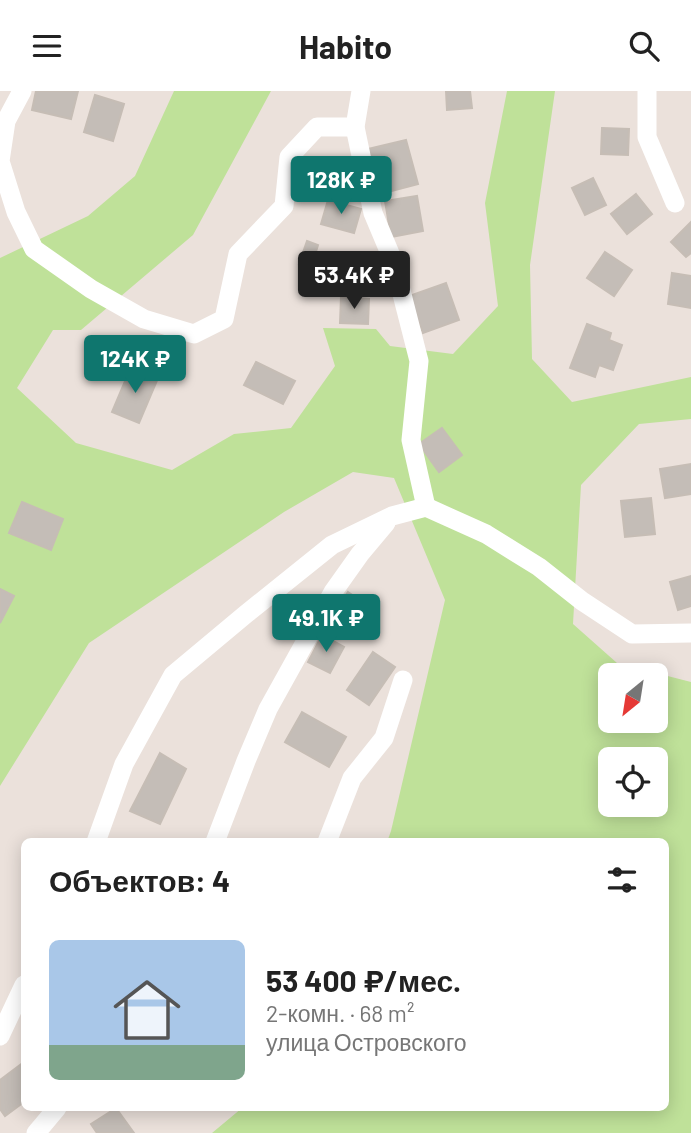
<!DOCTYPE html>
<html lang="ru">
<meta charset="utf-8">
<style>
:root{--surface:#fff;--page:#f6f6f6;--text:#222;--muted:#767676;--accent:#0f766e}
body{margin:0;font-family:Barlow,sans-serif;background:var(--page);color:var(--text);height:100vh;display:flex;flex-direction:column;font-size:26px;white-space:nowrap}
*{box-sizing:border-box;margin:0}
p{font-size:23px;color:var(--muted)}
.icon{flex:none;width:38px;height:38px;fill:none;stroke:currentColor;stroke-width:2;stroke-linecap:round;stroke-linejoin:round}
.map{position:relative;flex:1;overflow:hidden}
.sheet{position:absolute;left:21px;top:747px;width:648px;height:273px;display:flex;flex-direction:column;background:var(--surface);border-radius:10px;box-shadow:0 4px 18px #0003}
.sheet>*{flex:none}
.needle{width:46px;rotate:210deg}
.controls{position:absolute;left:598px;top:572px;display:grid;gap:14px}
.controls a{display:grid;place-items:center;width:70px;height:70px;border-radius:10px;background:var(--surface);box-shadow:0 4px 18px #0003;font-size:35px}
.price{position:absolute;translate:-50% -60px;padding:0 16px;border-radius:7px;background:var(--accent);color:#fff;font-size:23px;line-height:46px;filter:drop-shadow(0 2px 4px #0008)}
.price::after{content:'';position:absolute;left:50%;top:42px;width:21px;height:16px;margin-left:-10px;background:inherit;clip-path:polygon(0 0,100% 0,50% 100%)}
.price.selected{background:#222;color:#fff}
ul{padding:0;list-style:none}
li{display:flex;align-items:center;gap:21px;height:175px;padding:0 28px}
li span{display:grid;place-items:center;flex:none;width:196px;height:140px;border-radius:10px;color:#555}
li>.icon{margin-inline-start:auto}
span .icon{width:84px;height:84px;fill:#fffc;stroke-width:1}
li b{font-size:30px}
h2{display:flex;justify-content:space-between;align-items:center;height:84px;padding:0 28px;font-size:30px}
header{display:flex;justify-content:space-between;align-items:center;height:91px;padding:0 28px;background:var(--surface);font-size:32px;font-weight:700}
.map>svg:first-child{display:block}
.green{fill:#bfe199;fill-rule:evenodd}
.building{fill:#c4bdb7;stroke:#c6bdb5;stroke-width:2}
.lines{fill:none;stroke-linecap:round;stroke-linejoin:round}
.street{stroke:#fff;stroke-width:19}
</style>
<header><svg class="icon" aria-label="menu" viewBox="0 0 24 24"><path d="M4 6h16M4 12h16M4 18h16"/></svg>Habito<svg class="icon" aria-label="search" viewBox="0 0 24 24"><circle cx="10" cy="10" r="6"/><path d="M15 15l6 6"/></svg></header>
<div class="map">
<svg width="691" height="1042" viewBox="0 0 691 1042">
<rect width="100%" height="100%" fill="#ebe1db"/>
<!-- green -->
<path class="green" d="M174 0H271L193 144 81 239H53L17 297 76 352 172 379 234 343 291 337 335 275 323 237 376 238 390 255 453 263 498 215 485 112 507 0H555L530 174 532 268 572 311 691 286V328L639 333 581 394 573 533 617 572 691 591V1042H212L242 1017H665V751H387L391 740 445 509 394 387 353 381 284 421 89 552 0 695V167L88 125 135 85ZM611 584H656V630H611ZM611 668H656V714H611Z"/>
<!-- building -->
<g class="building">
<polygon points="36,0 78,0 71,28 32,19"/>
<polygon points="446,0 470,0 472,17 447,19"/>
<polygon points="95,4 124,13 113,50 84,41"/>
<polygon points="602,37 629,38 628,64 601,63"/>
<polygon points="406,49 418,93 380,103 368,58"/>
<polygon points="296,67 332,70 330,95 294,92"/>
<polygon points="593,87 606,114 585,124 572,97"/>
<polygon points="636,103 652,123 627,143 611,123"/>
<polygon points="417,105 423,140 391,146 385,110"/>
<polygon points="328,109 361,118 354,142 321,133"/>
<polygon points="691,131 691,162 686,166 671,151"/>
<polygon points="307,150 318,154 311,177 299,173"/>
<polygon points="605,161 632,179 614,205 587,187"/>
<polygon points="672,182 691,185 691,217 668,213"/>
<polygon points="446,192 459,229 423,242 409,205"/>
<polygon points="341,206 369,208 368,233 340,232"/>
<polygon points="587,233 611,242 609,249 622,254 613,279 599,274 595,286 570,277"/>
<polygon points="256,271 295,290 283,313 244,294"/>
<polygon points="131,276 158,287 139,332 112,321"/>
<polygon points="442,337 462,364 439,381 419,353"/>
<polygon points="691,373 691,403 665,407 660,378"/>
<polygon points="651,407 655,443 625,446 621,410"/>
<polygon points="22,411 63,428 51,459 9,442"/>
<polygon points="691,485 691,515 678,519 670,491"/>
<polygon points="0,498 14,505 0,532"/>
<polygon points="348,501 367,514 348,542 329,529"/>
<polygon points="322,544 344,556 330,582 308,571"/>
<polygon points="373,561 395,576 369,614 347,599"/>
<polygon points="302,621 346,646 329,676 285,651"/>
<polygon points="160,662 186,678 160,733 130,720"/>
<polygon points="24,971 24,1011 5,1025 0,1018 0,989"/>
<polygon points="116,1017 134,1042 97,1042 91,1033"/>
</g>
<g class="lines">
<!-- street -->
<g class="street">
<polyline points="22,0 6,30 0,70 16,121 34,158 91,198 144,228 194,243 224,228 238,163 284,115 289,66 317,36 355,36"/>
<polyline points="361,0 355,36 373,122 394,172 419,270 411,349 426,416"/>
<polyline points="647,0 647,46 675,112"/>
<polyline points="426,416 486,443 539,476 582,510 632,543 691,542"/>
<polyline points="96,751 124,673 173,584 246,523 332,454 392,425 426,416"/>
<polyline points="215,751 246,670 268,618 333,501 360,463 386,432"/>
<polyline points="327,751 352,687 384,647 403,589"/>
<polyline points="0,945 24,894"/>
<polyline points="36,1042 57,1017"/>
</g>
</g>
</svg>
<div class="controls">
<a><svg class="needle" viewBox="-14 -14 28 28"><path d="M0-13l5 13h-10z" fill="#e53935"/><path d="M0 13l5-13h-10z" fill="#767676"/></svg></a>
<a><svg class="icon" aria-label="locate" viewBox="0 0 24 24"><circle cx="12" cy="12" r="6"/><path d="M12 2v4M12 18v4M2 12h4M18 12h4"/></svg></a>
</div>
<b class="price" style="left:341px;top:125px">128K ₽</b>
<b class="price selected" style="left:354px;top:220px">53.4K ₽</b>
<b class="price" style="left:135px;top:304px">124K ₽</b>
<b class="price" style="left:326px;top:563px">49.1K ₽</b>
<section class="sheet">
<h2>Объектов: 4<svg class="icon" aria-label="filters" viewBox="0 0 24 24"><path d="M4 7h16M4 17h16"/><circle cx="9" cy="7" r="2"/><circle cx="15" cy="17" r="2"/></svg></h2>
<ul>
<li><span style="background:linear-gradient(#a9c7e8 75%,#7fa58c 0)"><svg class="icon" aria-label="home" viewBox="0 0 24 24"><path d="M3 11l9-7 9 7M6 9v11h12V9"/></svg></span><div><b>53 400 ₽/мес.</b><p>2-комн. · 68 m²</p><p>улица Островского</p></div></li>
</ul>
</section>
</div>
